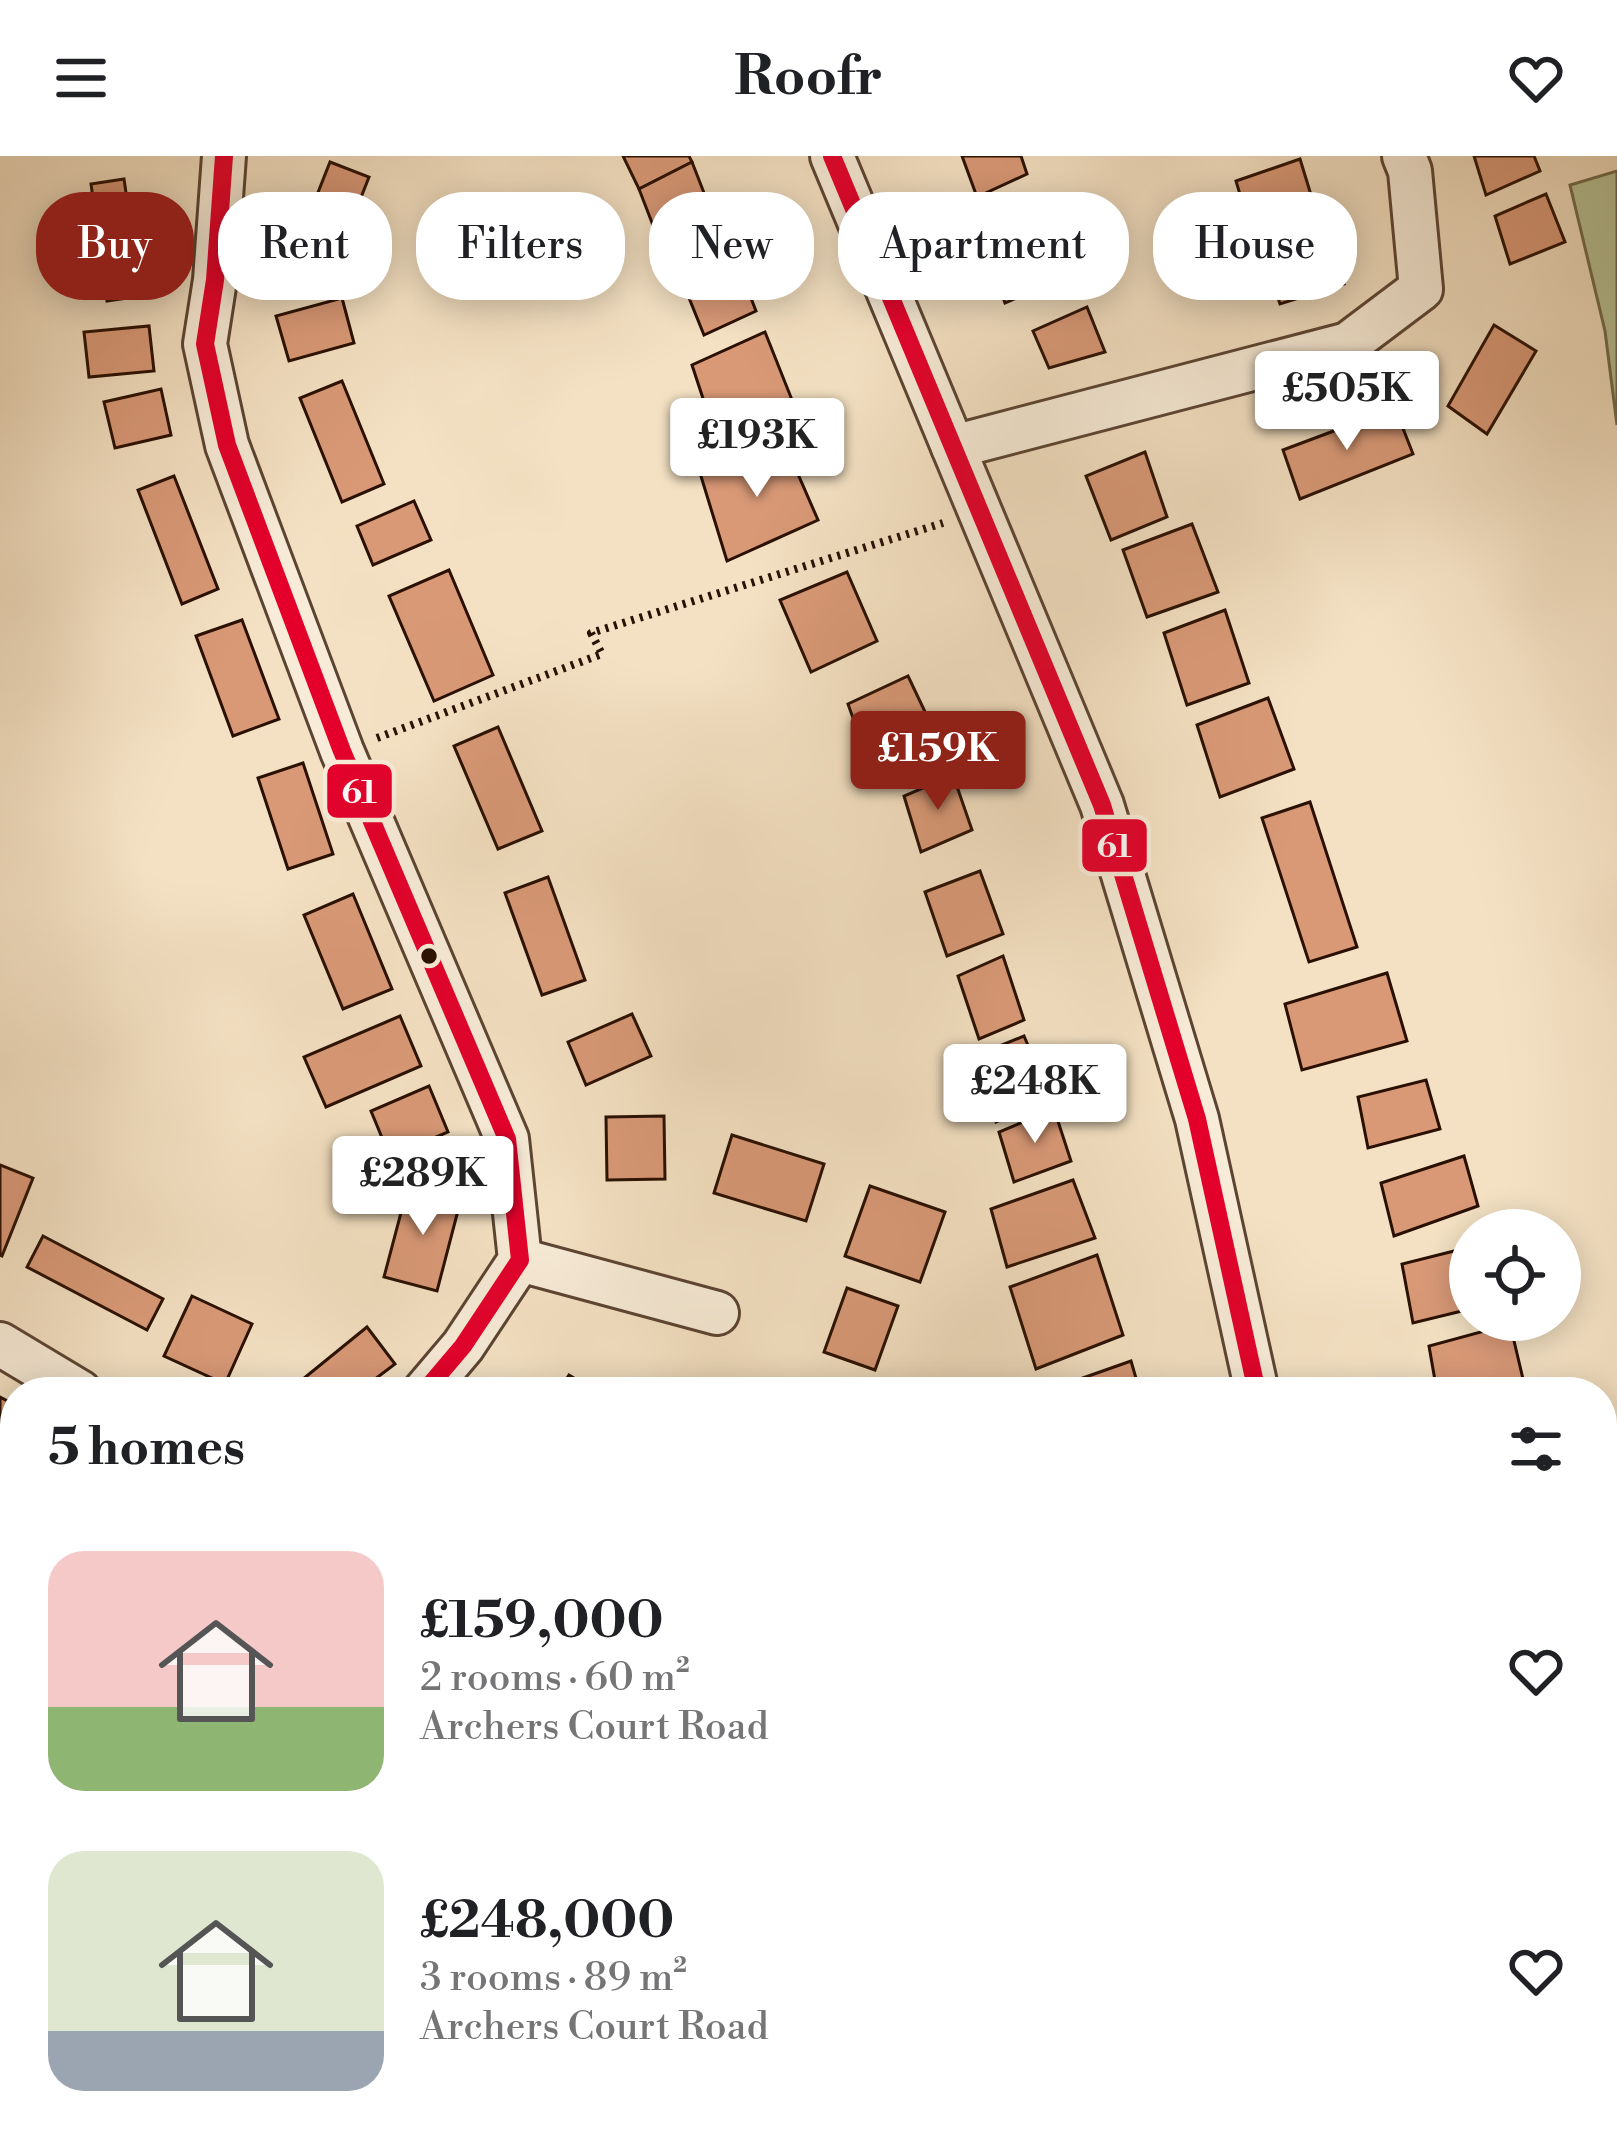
<!DOCTYPE html>
<meta charset="utf-8">
<style>
:root{--surface:#fff;--page:#f6f6f6;--text:#202124;--muted:#757577;--accent:#8f2418}
body{margin:0;font-family:"Libre Bodoni",serif;background:var(--page);color:var(--text);height:100vh;display:flex;flex-direction:column;font-size:45px;white-space:nowrap}
*{box-sizing:border-box;margin:0}
p{font-size:39px;color:var(--muted)}
.icon{flex:none;width:66px;height:66px;fill:none;stroke:currentColor;stroke-width:2;stroke-linecap:round;stroke-linejoin:round}
.map{position:relative;flex:1;overflow:hidden}
.panel{position:absolute;left:0px;top:1221px;width:1617px;height:768px;display:flex;flex-direction:column;background:var(--surface);border-radius:48px 48px 0 0;box-shadow:0 6px 30px #0003}
.panel>*{flex:none}
.top-card{position:absolute;left:36px;top:36px;width:1545px;height:108px;display:flex;gap:24px}
.fabs{position:absolute;left:1449px;top:1053px;display:grid;gap:24px}
.fabs a{display:grid;place-items:center;width:132px;height:132px;border-radius:50%;background:var(--surface);box-shadow:0 6px 30px #0003;font-size:60px}
.price{position:absolute;translate:-50% -102px;padding:0 27px;border-radius:12px;background:#fff;color:#222;font-size:39px;line-height:78px;filter:drop-shadow(0 3px 6px #0008)}
.price::after{content:'';position:absolute;left:50%;top:72px;width:36px;height:27px;margin-left:-18px;background:inherit;clip-path:polygon(0 0,100% 0,50% 100%)}
.price.active{background:var(--accent);color:#fff}
ul{padding:0;list-style:none}
li{display:flex;align-items:center;gap:36px;height:300px;padding:0 48px}
li span{display:grid;place-items:center;flex:none;width:336px;height:240px;border-radius:36px;color:#555}
li>.icon{margin-inline-start:auto}
span .icon{width:144px;height:144px;fill:#fffc;stroke-width:1}
li b{font-size:51px}
h2{display:flex;justify-content:space-between;align-items:center;height:144px;padding:0 48px;font-size:51px}
.chip{padding:0 42px;border-radius:48px;background:var(--surface);box-shadow:0 6px 30px #0003;font-size:42px;line-height:108px}
.chip.active{background:var(--accent);color:#fff}
header{display:flex;justify-content:space-between;align-items:center;height:156px;padding:0 48px;background:var(--surface);font-size:54px;font-weight:700}
.map>svg:first-child{display:block}
.green{fill:#b7c397;stroke:#706a4d;stroke-width:3}
.building{fill:#d99977;stroke:#2a1003;stroke-width:3}
.lines{fill:none;stroke-linecap:round;stroke-linejoin:round}
.minor-casing{stroke:#5c4433;stroke-width:48}
.tertiary-casing{stroke:#5c4433;stroke-width:60}
.path{stroke:#2a1003;stroke-width:8;stroke-dasharray:3 6;stroke-linecap:butt}
.minor{stroke:#f8ecd8;stroke-width:42}
.tertiary{stroke:#f8ecd8;stroke-width:54}
.bus-1-casing{stroke:#f8ecd8;stroke-width:27}
.bus-1{stroke:#e4002b;stroke-width:18}
.bus-dot{fill:#2a1003;stroke:#f8ecd8;stroke-width:4.5}
.line-badge{stroke:#f8ecd8;stroke-width:4.5}
.badge-label{font-size:33px;text-anchor:middle;font-weight:bold;fill:#fff}
</style>
<header><svg class="icon" aria-label="menu" viewBox="0 0 24 24"><path d="M4 6h16M4 12h16M4 18h16"/></svg>Roofr<svg class="icon" aria-label="heart" viewBox="0 0 24 24"><path d="M12 20l-8-8c-3-5 5-10 8-4 3-6 11-1 8 4z"/></svg></header>
<div class="map">
<svg width="1617" height="1989" viewBox="0 0 1617 1989">
<rect width="100%" height="100%" fill="#f4e1c3"/>
<filter id="stains"><feTurbulence type="fractalNoise" baseFrequency=".00167" numOctaves="4"/><feColorMatrix values="0 0 0 0 .2 0 0 0 0 .09 0 0 0 0 .02 0 0 0 .5 -.17"/></filter>
<radialGradient id="worn" r=".72"><stop offset=".6" stop-color="#630" stop-opacity="0"/><stop offset="1" stop-color="#630" stop-opacity=".3"/></radialGradient>
<!-- green -->
<polygon class="green" points="1617,15 1617,269 1605,175 1570,29"/>
<!-- building -->
<g class="building">
<polygon points="623,0 689,0 692,6 639,33"/>
<polygon points="962,0 1021,0 1027,18 977,41"/>
<polygon points="1474,0 1534,0 1540,15 1486,39"/>
<polygon points="1300,3 1315,52 1249,69 1236,25"/>
<polygon points="330,6 369,21 336,105 297,90"/>
<polygon points="692,6 720,78 666,103 639,33"/>
<polygon points="124,23 141,140 107,145 91,28"/>
<polygon points="1546,38 1565,86 1510,108 1495,60"/>
<polygon points="1034,48 1064,121 1005,147 978,73"/>
<polygon points="1328,83 1344,128 1280,148 1266,106"/>
<polygon points="736,104 756,155 704,179 683,127"/>
<polygon points="342,142 354,187 289,205 276,160"/>
<polygon points="1087,151 1105,196 1049,212 1033,175"/>
<polygon points="1494,169 1536,195 1487,278 1448,250"/>
<polygon points="149,170 154,215 89,221 84,176"/>
<polygon points="765,176 798,259 718,288 692,209"/>
<polygon points="342,225 384,328 342,346 300,242"/>
<polygon points="161,233 171,279 115,292 104,246"/>
<polygon points="1395,252 1413,298 1300,343 1283,294"/>
<polygon points="784,286 818,364 727,405 700,317"/>
<polygon points="1145,296 1167,361 1111,384 1086,320"/>
<polygon points="174,320 218,433 182,448 138,334"/>
<polygon points="414,345 431,384 373,409 357,370"/>
<polygon points="1192,368 1218,436 1147,461 1123,394"/>
<polygon points="449,414 493,519 434,545 389,440"/>
<polygon points="847,416 877,485 811,516 780,444"/>
<polygon points="1225,454 1249,527 1187,549 1164,477"/>
<polygon points="242,464 279,563 233,580 196,480"/>
<polygon points="908,520 937,581 871,612 848,548"/>
<polygon points="1268,542 1294,613 1220,641 1197,569"/>
<polygon points="498,571 542,675 498,693 454,590"/>
<polygon points="303,607 333,698 288,713 258,622"/>
<polygon points="953,619 972,674 921,696 904,640"/>
<polygon points="1310,646 1357,791 1309,806 1262,662"/>
<polygon points="980,715 1003,778 947,800 925,736"/>
<polygon points="548,721 585,824 542,839 505,737"/>
<polygon points="353,738 392,833 343,853 304,759"/>
<polygon points="1003,800 1024,864 979,883 958,820"/>
<polygon points="1387,817 1407,885 1302,914 1285,848"/>
<polygon points="632,858 651,900 586,929 568,886"/>
<polygon points="400,860 421,910 326,951 304,901"/>
<polygon points="1024,880 1050,941 996,966 970,902"/>
<polygon points="1426,924 1440,973 1368,992 1358,941"/>
<polygon points="429,930 448,976 390,1001 371,955"/>
<polygon points="1054,953 1071,1005 1014,1026 999,976"/>
<polygon points="664,960 665,1023 607,1024 606,961"/>
<polygon points="732,979 824,1008 806,1065 714,1037"/>
<polygon points="1464,1000 1478,1050 1394,1080 1381,1027"/>
<polygon points="0,1009 33,1022 2,1100 0,1099"/>
<polygon points="1073,1024 1095,1082 1007,1111 991,1053"/>
<polygon points="408,1030 461,1043 437,1135 384,1121"/>
<polygon points="870,1030 945,1056 920,1126 845,1100"/>
<polygon points="43,1080 163,1143 147,1174 27,1111"/>
<polygon points="1470,1091 1470,1153 1413,1167 1402,1108"/>
<polygon points="1097,1099 1123,1179 1036,1213 1010,1131"/>
<polygon points="847,1132 898,1150 875,1214 824,1196"/>
<polygon points="192,1140 252,1168 225,1228 164,1200"/>
<polygon points="1510,1168 1523,1223 1479,1236 1437,1236 1429,1190"/>
<polygon points="367,1171 395,1208 358,1236 287,1236"/>
<polygon points="1131,1205 1140,1236 1085,1236 1080,1223"/>
<polygon points="569,1219 597,1236 558,1236"/>
<polygon points="819,1226 848,1236 815,1236"/>
<polygon points="0,1241 15,1249 15,1317 0,1309"/>
<polygon points="4,1621 15,1628 15,1692 0,1684 0,1628"/>
<polygon points="0,1684 15,1692 15,1734 5,1753 0,1750"/>
<polygon points="1602,1858 1613,1882 1602,1888"/>
<polygon points="1611,1919 1617,1933 1617,1975 1584,1989 1579,1974 1602,1974 1602,1924"/>
<polygon points="277,1974 323,1974 319,1988"/>
<polygon points="364,1974 408,1974 432,1984 430,1989 357,1989"/>
<polygon points="1242,1974 1336,1974 1341,1989 1243,1989 1238,1976"/>
</g>
<g class="lines">
<defs>
<g id="minor">
<polyline points="224,0 215,124 205,188 227,289 342,595 507,983 520,1104 463,1190 424,1236"/>
<polyline points="832,0 1102,649 1197,963 1257,1236"/>
<polyline points="953,291 1348,188 1421,133 1410,15 1404,0"/>
<polyline points="520,1104 717,1157"/>
<polyline points="0,1188 80,1236"/>
<polyline points="0,1837 15,1809"/>
<polyline points="1448,1974 1454,1989"/>
</g>
<polyline id="tertiary" points="18,1974 44,1989"/>
</defs>
<!-- minor casing -->
<use href="#minor" class="minor-casing"/>
<!-- tertiary casing -->
<use href="#tertiary" class="tertiary-casing"/>
<!-- path -->
<polyline class="path" points="377,582 602,498 591,477 943,367"/>
<!-- minor -->
<use href="#minor" class="minor"/>
<!-- tertiary -->
<use href="#tertiary" class="tertiary"/>
<defs>
<g id="bus-1">
<polyline points="224,0 215,124 205,188 227,289 342,595 507,983 520,1104 463,1190 424,1236"/>
<polyline points="832,0 1102,649 1197,963 1257,1236"/>
</g>
</defs>
<!-- bus-1 casing -->
<use href="#bus-1" class="bus-1-casing"/>
<!-- bus-1 -->
<use href="#bus-1" class="bus-1"/>
</g>
<!-- markers -->
<circle class="bus-dot" cx="429" cy="800" r="10"/>
<g class="line-badge">
<rect x="325" y="606" width="69" height="58" rx="12" fill="#e4002b"/>
<rect x="1080" y="661" width="69" height="57" rx="12" fill="#e4002b"/>
</g>
<g class="badge-label">
<text x="359" y="647">61</text>
<text x="1114" y="701">61</text>
</g>
<rect width="100%" height="100%" filter="url(#stains)"/>
<rect width="100%" height="100%" fill="url(#worn)"/>
</svg>
<div class="fabs">
<a><svg class="icon" aria-label="locate" viewBox="0 0 24 24"><circle cx="12" cy="12" r="6"/><path d="M12 2v4M12 18v4M2 12h4M18 12h4"/></svg></a>
</div>
<b class="price" style="left:1347px;top:297px">£505K</b>
<b class="price" style="left:757px;top:344px">£193K</b>
<b class="price active" style="left:938px;top:657px">£159K</b>
<b class="price" style="left:1035px;top:990px">£248K</b>
<b class="price" style="left:423px;top:1082px">£289K</b>
<div class="top-card">
<a class="chip active">Buy</a>
<a class="chip">Rent</a>
<a class="chip">Filters</a>
<a class="chip">New</a>
<a class="chip">Apartment</a>
<a class="chip">House</a>
</div>
<section class="panel">
<h2>5 homes<svg class="icon" aria-label="filters" viewBox="0 0 24 24"><path d="M4 7h16M4 17h16"/><circle cx="9" cy="7" r="2"/><circle cx="15" cy="17" r="2"/></svg></h2>
<ul>
<li><span style="background:linear-gradient(#f6c9c9 65%,#8fb573 0)"><svg class="icon" aria-label="home" viewBox="0 0 24 24"><path d="M3 11l9-7 9 7M6 9v11h12V9"/></svg></span><div><b>£159,000</b><p>2 rooms · 60 m²</p><p>Archers Court Road</p></div><svg class="icon" aria-label="heart" viewBox="0 0 24 24"><path d="M12 20l-8-8c-3-5 5-10 8-4 3-6 11-1 8 4z"/></svg></li>
<li><span style="background:linear-gradient(#dfe7d0 75%,#9aa5b1 0)"><svg class="icon" aria-label="home" viewBox="0 0 24 24"><path d="M3 11l9-7 9 7M6 9v11h12V9"/></svg></span><div><b>£248,000</b><p>3 rooms · 89 m²</p><p>Archers Court Road</p></div><svg class="icon" aria-label="heart" viewBox="0 0 24 24"><path d="M12 20l-8-8c-3-5 5-10 8-4 3-6 11-1 8 4z"/></svg></li>
</ul>
</section>
</div>
